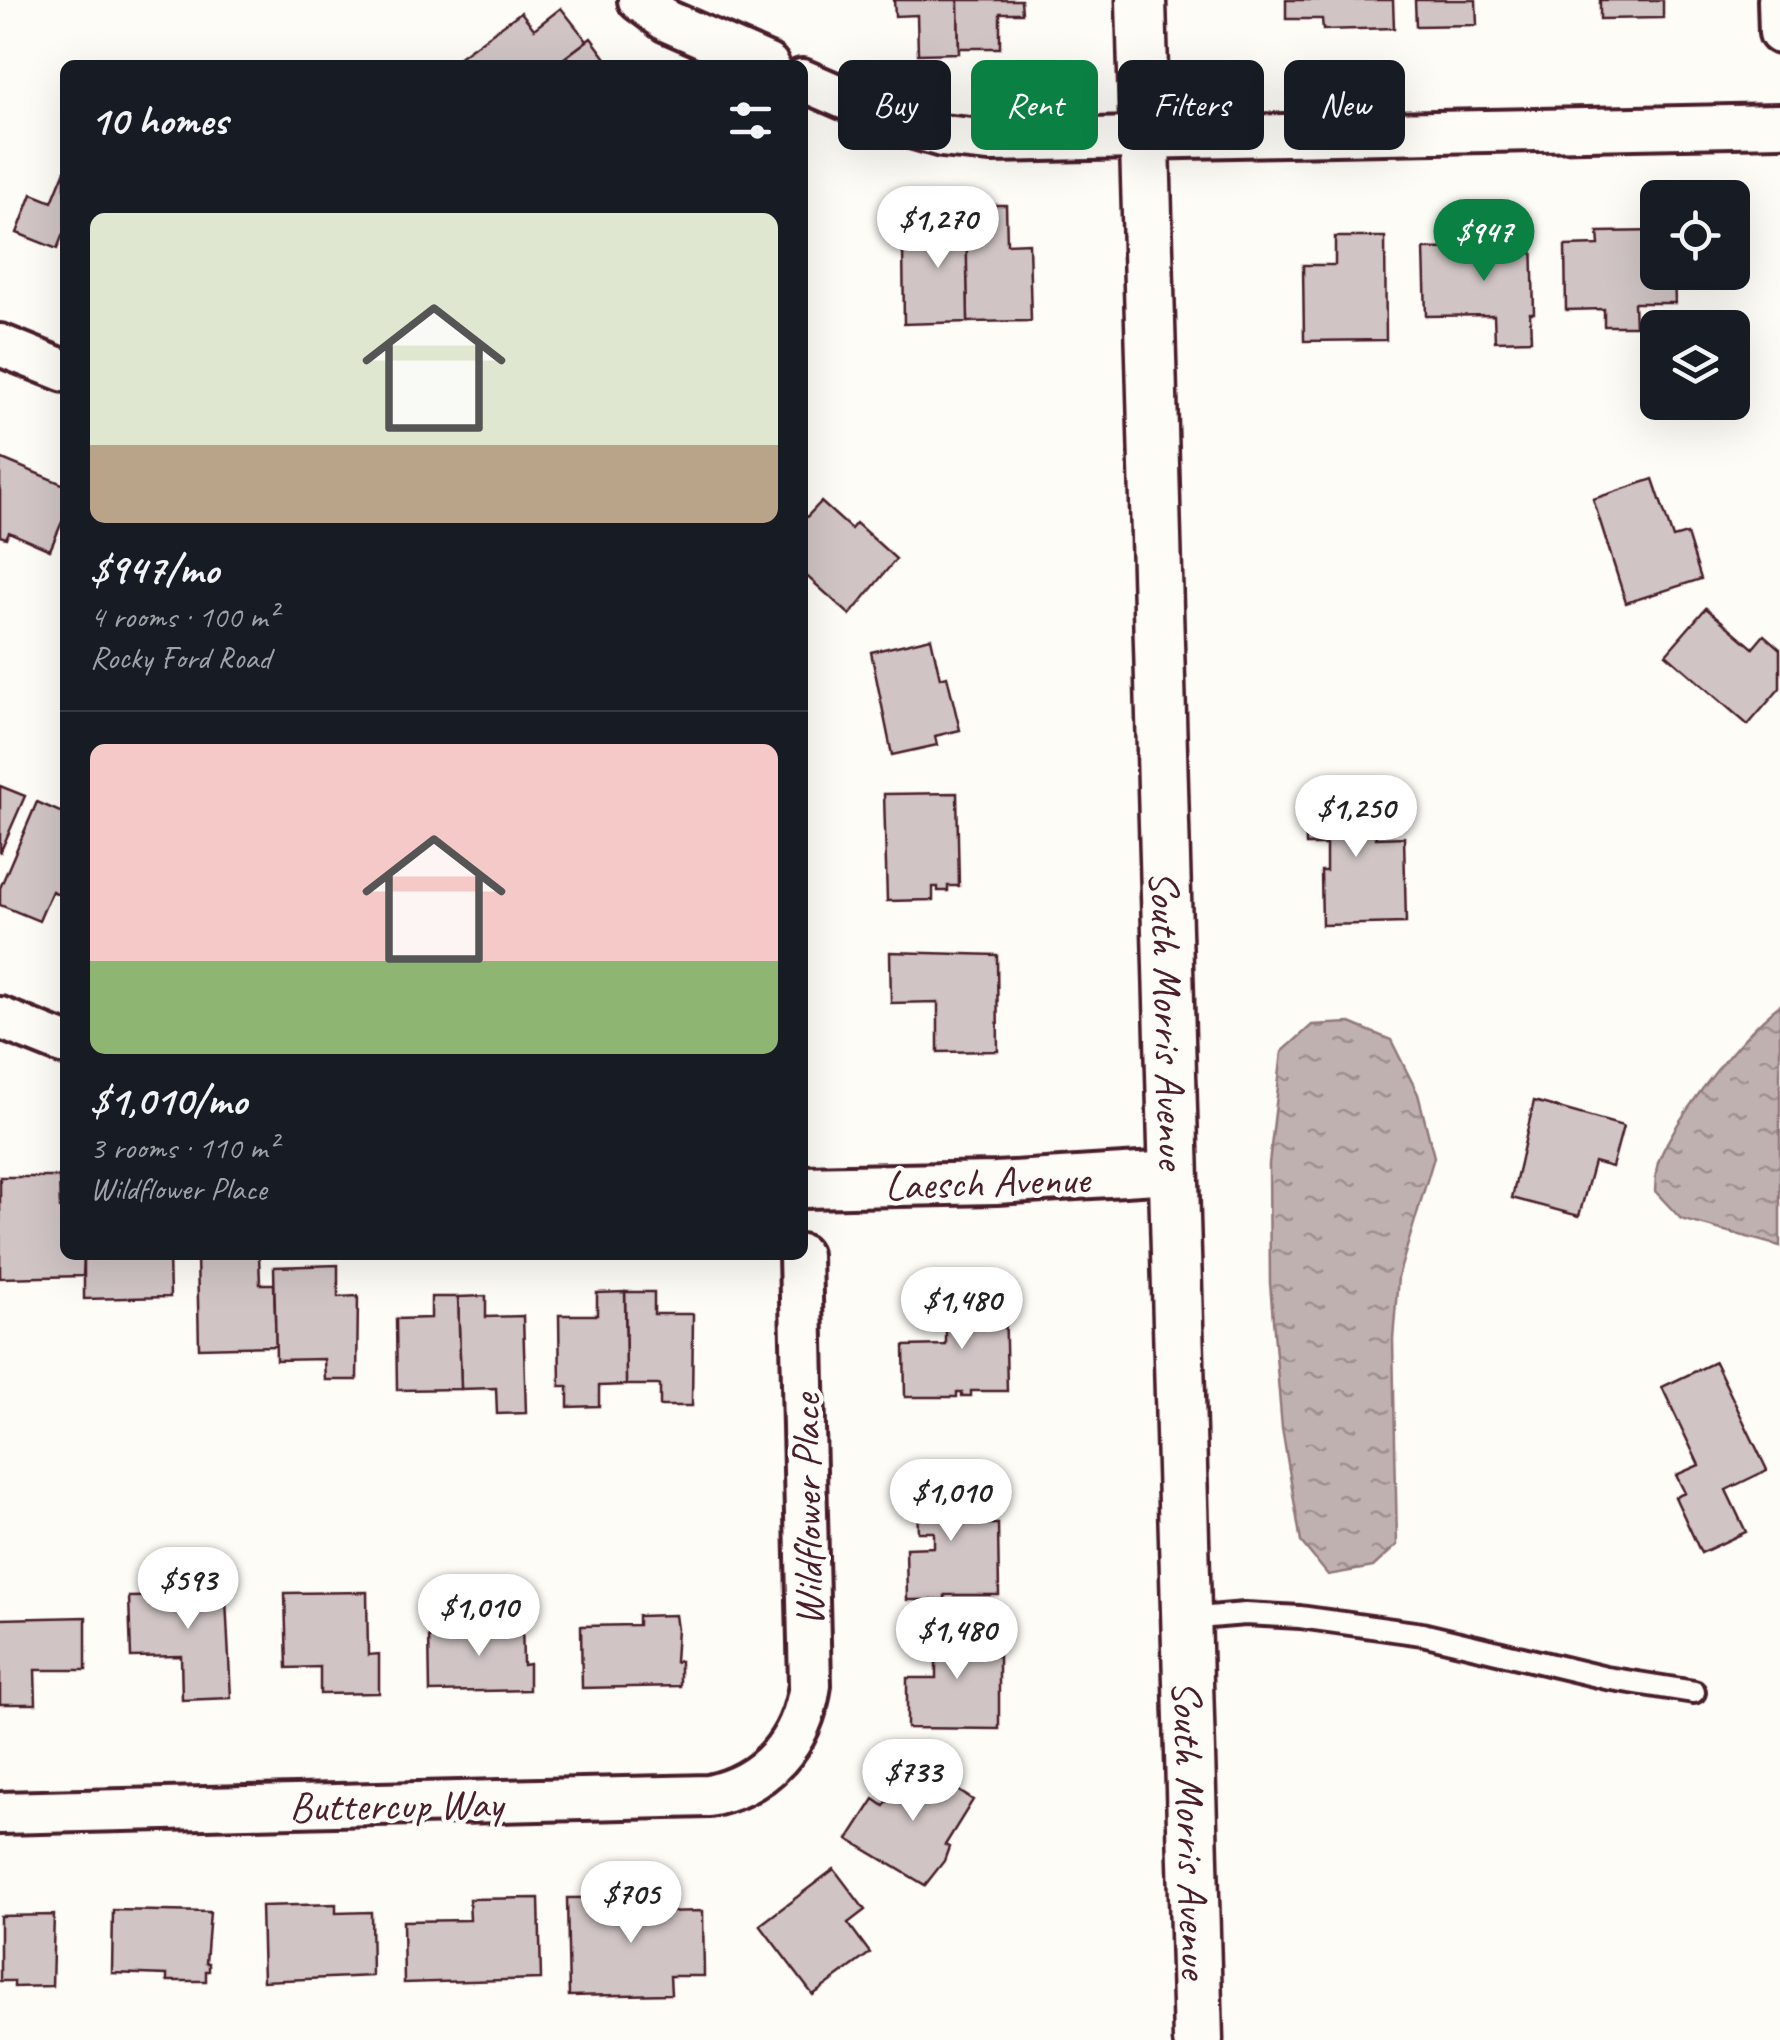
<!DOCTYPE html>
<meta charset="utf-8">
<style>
:root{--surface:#171b24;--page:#242831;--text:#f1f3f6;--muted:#9ea1a6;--line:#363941;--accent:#0b8043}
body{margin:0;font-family:Caveat,sans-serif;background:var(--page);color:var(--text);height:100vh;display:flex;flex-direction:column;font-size:38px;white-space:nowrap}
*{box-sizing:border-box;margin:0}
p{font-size:32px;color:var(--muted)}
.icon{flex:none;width:55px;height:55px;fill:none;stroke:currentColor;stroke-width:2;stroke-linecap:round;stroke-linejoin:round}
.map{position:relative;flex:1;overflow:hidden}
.panel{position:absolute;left:60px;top:60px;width:748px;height:1200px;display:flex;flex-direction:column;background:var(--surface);border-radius:15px;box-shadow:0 10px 40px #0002}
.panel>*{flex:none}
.top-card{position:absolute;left:838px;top:60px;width:792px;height:90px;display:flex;gap:20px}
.tools{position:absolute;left:1640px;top:180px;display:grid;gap:20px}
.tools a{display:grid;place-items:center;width:110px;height:110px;border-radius:15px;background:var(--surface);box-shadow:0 10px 40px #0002;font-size:50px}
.price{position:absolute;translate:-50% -85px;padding:0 22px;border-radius:35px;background:#fff;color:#222;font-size:32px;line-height:65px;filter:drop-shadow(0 2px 5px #0008)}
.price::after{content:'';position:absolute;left:50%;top:60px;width:30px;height:22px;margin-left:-15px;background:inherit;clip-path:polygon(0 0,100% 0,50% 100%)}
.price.on{background:var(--accent);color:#fff}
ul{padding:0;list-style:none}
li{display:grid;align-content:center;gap:20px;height:530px;padding:0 30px}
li+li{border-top:2px solid var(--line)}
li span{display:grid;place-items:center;height:310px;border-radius:15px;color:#555}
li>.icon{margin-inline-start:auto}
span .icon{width:180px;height:180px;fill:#fffc;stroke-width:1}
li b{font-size:42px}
h2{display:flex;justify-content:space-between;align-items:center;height:120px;padding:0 30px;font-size:42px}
.pill{padding:0 35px;border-radius:15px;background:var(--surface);box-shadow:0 10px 40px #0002;font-size:35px;line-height:90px}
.pill.on{background:var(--accent);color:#fff}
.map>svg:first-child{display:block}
.water{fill:url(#water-ripples);stroke:#91777b;stroke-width:2.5}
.building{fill:#d0c5c4;stroke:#4a1f2b;stroke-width:2.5}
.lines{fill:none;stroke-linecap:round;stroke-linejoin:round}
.service-casing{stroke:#4a1f2b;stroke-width:28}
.minor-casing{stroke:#4a1f2b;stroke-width:48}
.tertiary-casing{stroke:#4a1f2b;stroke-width:55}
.service{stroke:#fdfcf7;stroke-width:20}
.minor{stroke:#fdfcf7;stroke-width:40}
.tertiary{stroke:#fdfcf7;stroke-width:48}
.labels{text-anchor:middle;stroke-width:9;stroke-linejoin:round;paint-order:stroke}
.street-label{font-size:42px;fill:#4a1f2b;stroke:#fdfcf7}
</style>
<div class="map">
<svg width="1780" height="2040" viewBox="0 0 1780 2040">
<defs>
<pattern id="water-ripples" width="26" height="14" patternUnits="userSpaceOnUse" patternTransform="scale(2.5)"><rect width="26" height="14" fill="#c0b1b1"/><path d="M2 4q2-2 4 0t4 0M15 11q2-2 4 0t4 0" fill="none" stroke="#9e8f90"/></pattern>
</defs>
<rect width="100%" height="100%" fill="#fdfcf7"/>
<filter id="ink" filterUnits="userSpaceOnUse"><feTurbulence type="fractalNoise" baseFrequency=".01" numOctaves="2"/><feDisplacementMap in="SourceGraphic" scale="20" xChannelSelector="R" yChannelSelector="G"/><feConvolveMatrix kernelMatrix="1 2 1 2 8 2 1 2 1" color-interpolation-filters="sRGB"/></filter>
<g filter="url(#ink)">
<!-- water -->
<g class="water">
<path d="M1780 1005V1246L1681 1219 1655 1191C1656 1181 1655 1169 1659 1160 1677 1115 1742 1034 1780 1005Z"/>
<polygon points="1350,1023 1391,1040 1418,1094 1434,1157 1398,1277 1393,1339 1397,1545 1373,1567 1328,1575 1301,1542 1282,1428 1270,1283 1269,1164 1282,1052 1312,1025"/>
</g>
<!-- building -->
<g class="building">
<polygon points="894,0 958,0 959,53 918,54 917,15 895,16"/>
<polygon points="958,0 1021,0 1022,13 1000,13 1000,48 959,48"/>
<polygon points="1286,0 1393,0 1394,28 1323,30 1322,19 1286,19"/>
<polygon points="1415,0 1476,0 1477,25 1416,26"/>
<polygon points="1600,0 1663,0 1663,18 1600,19"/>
<polygon points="561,8 587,41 555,65 463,65 458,58 521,12 534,29"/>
<polygon points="591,38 611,65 555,65"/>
<polygon points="65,170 65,229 57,249 17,233 32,194 52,202"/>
<polygon points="965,205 1006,205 1007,244 1029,243 1031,321 968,322"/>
<polygon points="966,210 968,322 904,324 903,246 925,246 923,211"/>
<polygon points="1658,231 1658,272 1674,272 1675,303 1634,303 1635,326 1604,326 1604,309 1566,310 1565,246 1599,245 1598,232"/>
<polygon points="1532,236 1534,313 1530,313 1531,340 1495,341 1494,315 1426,316 1424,249 1484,248 1483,237"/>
<polygon points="1335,237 1385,237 1386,340 1304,341 1303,265 1335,265"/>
<polygon points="0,458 65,485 65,515 50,550 9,532 6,538 0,536"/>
<polygon points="1653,479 1673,538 1687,534 1701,579 1626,603 1593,499"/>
<polygon points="821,502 851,529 856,523 896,559 850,615 802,572 802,522"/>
<polygon points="1706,608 1753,648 1764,635 1780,649 1780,688 1748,725 1666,654"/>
<polygon points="931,638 940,678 947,676 960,730 935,736 937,745 892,755 871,652"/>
<polygon points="0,786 25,796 0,853"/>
<polygon points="1375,789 1376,838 1404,837 1406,923 1322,925 1321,871 1326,871 1326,845 1306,845 1305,791"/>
<polygon points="957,793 959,886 948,886 948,891 938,891 938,887 933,887 933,900 887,901 884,794"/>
<polygon points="37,802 65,814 65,897 52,891 39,921 0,905 0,888"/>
<polygon points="890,952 997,955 998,1051 938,1052 938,1002 891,1003"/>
<polygon points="1534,1101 1623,1126 1612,1167 1594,1162 1579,1216 1512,1198"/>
<polygon points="0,1177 59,1177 60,1208 65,1208 65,1255 84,1255 83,1276 0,1278"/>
<polygon points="84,1255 169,1255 170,1297 84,1299"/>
<polygon points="197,1255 259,1255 260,1284 274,1284 276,1346 199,1348"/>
<polygon points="338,1265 338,1297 358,1296 357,1380 325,1380 324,1359 276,1360 274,1267"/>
<polygon points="625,1292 654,1292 654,1314 693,1314 692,1406 660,1406 660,1385 626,1385"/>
<polygon points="625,1292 626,1385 599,1386 599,1406 568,1407 568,1386 560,1386 559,1315 597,1315 597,1293"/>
<polygon points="486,1296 486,1317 523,1316 526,1413 497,1414 496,1388 461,1389 458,1297"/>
<polygon points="1005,1296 1007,1391 971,1391 971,1396 962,1396 962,1392 957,1392 957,1397 905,1397 904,1346 946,1345 946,1297"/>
<polygon points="431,1297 458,1297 461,1389 397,1390 396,1319 431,1318"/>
<polygon points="1715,1362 1767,1470 1726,1490 1746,1532 1701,1553 1675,1497 1685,1493 1676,1475 1699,1465 1662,1387"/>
<polygon points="916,1475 970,1477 970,1524 998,1524 999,1595 945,1595 945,1600 907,1600 906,1548 934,1547 934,1532 918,1532"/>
<polygon points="228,1568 229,1600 226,1600 231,1698 182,1700 181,1656 131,1657 129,1597 181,1596 180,1570"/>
<polygon points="367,1592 368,1655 379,1654 379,1693 320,1694 320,1667 287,1668 285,1593"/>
<polygon points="675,1615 677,1629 675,1662 680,1661 680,1686 582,1688 581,1626 638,1625 638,1616"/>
<polygon points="86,1617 86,1670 35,1670 36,1704 0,1704 0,1619"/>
<polygon points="522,1619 523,1665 529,1664 529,1690 430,1692 429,1630 486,1629 486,1620"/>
<polygon points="936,1619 985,1619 985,1656 999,1656 999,1729 907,1728 907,1678 936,1678"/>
<polygon points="913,1762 973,1800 945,1845 949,1847 944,1861 925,1885 848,1839 874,1799 884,1806"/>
<polygon points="834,1869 865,1910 848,1923 870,1953 813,1995 760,1925"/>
<polygon points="660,1897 660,1912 703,1911 704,1976 670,1976 671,1994 569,1996 567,1898"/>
<polygon points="539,1898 541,1979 404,1983 403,1921 470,1920 469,1899"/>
<polygon points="336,1904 336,1913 371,1912 372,1976 263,1981 261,1906"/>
<polygon points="113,1910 210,1912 206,1963 209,1963 209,1971 206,1971 206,1981 167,1981 167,1975 112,1973"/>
<polygon points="54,1915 52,1986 14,1987 14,1981 0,1981 0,1916"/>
</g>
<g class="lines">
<defs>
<polyline id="service" points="1186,1619 1245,1614 1300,1617 1422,1634 1606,1678 1694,1692"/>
<g id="minor">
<polyline points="639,0 667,21 768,65"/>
<polyline points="1779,0 1780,33"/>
<polyline points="802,80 911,127 942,136 990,141 1780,125"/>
<polyline points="0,345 65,371"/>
<polyline points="0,1018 65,1044"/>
<polyline points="802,1187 996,1183 1172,1172"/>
<path d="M0 1813 709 1796C766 1784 802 1743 810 1685L800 1255"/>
</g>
<g id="tertiary">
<path id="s1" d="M1141 0 1198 2040"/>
</g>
</defs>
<!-- service casing -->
<use href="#service" class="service-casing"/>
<!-- minor casing -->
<use href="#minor" class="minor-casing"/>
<!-- tertiary casing -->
<use href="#tertiary" class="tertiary-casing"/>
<!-- service -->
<use href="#service" class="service"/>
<!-- minor -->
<use href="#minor" class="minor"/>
<!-- tertiary -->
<use href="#tertiary" class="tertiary"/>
</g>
</g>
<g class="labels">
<!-- street labels -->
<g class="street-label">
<text dy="15" stroke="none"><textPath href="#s1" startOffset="1020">South Morris Avenue</textPath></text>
<text transform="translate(987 1181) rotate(-2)" y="15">Laesch Avenue</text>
<text transform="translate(806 1510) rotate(-91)" y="15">Wildflower Place</text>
<text transform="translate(396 1804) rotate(-1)" y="15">Buttercup Way</text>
<text dy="15" stroke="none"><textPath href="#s1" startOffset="1830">South Morris Avenue</textPath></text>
</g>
</g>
</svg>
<div class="tools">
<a><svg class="icon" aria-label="locate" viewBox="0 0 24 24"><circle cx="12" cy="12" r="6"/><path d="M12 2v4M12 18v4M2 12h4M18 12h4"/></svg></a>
<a><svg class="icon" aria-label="layers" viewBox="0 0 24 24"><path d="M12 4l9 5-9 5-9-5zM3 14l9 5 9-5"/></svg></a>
</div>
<b class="price" style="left:938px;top:271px">$1,270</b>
<b class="price on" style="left:1484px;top:284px">$947</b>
<b class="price" style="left:1356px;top:860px">$1,250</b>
<b class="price" style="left:962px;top:1352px">$1,480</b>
<b class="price" style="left:951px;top:1544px">$1,010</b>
<b class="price" style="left:188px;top:1632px">$593</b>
<b class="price" style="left:479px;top:1659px">$1,010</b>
<b class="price" style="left:957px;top:1682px">$1,480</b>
<b class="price" style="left:913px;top:1824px">$733</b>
<b class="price" style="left:631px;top:1946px">$705</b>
<div class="top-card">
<a class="pill">Buy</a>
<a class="pill on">Rent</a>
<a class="pill">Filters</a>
<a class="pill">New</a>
</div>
<section class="panel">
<h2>10 homes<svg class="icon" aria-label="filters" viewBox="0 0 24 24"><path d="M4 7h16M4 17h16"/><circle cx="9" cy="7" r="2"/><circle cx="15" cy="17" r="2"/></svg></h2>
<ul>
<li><span style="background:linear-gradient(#dfe7d0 75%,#b9a48a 0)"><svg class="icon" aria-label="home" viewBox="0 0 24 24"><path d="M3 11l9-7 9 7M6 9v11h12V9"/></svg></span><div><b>$947/mo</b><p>4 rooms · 100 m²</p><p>Rocky Ford Road</p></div></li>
<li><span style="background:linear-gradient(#f6c9c9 70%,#8fb573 0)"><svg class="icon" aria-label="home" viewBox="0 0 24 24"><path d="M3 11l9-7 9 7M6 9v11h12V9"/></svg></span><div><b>$1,010/mo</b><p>3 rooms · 110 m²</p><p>Wildflower Place</p></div></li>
</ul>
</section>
</div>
